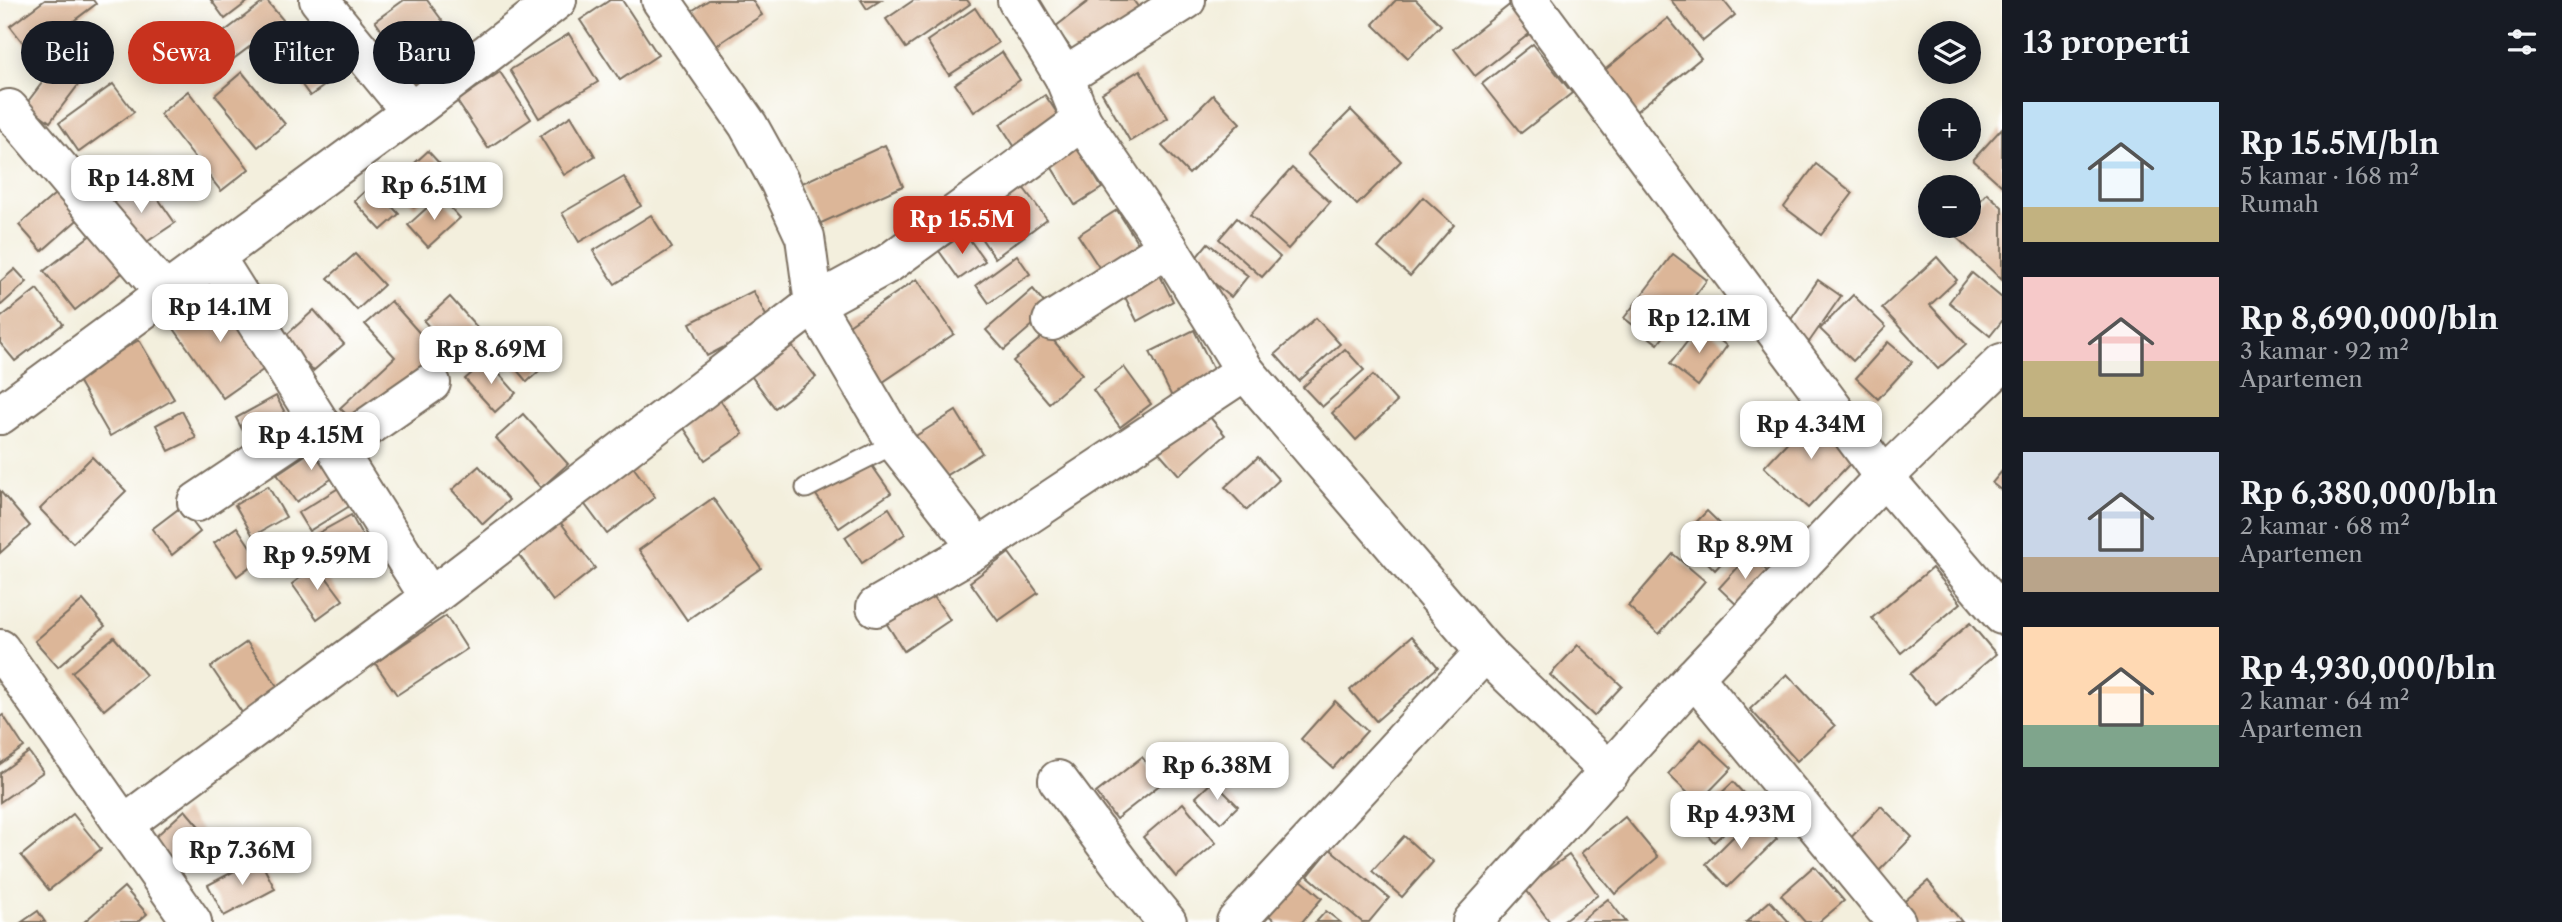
<!DOCTYPE html>
<html lang="id">
<meta charset="utf-8">
<style>
:root{--surface:#171b24;--page:#20242c;--text:#f1f3f6;--muted:#9ea1a6;--accent:#c8321e}
body{margin:0;font-family:"Libre Caslon Text",serif;background:var(--page);color:var(--text);height:100vh;display:flex;flex-direction:column;font-size:26px;white-space:nowrap}
*{box-sizing:border-box;margin:0}
p{font-size:23px;color:var(--muted)}
.icon{flex:none;width:38px;height:38px;fill:none;stroke:currentColor;stroke-width:2;stroke-linecap:round;stroke-linejoin:round}
.map{position:relative;flex:1;overflow:hidden}
.sheet{display:flex;flex-direction:column;background:var(--surface);width:560px}
.sheet>*{flex:none}
.hud{position:absolute;left:21px;top:21px;width:665px;height:63px;display:flex;gap:14px}
.tools{position:absolute;left:1918px;top:21px;display:grid;gap:14px}
.tools a{display:grid;place-items:center;width:63px;height:63px;border-radius:50%;background:var(--surface);box-shadow:0 4px 18px #0003;font-size:35px}
.price{position:absolute;translate:-50% -60px;padding:0 16px;border-radius:14px;background:#fff;color:#222;font-size:23px;line-height:46px;filter:drop-shadow(0 2px 4px #0008)}
.price::after{content:'';position:absolute;left:50%;top:42px;width:21px;height:16px;margin-left:-10px;background:inherit;clip-path:polygon(0 0,100% 0,50% 100%)}
.price.current{background:var(--accent);color:#fff}
ul{padding:0;list-style:none}
li{display:flex;align-items:center;gap:21px;height:175px;padding:0 21px}
li span{display:grid;place-items:center;flex:none;width:196px;height:140px;border-radius:0px;color:#555}
li>.icon{margin-inline-start:auto}
span .icon{width:84px;height:84px;fill:#fffc;stroke-width:1}
li b{font-size:30px}
h2{display:flex;justify-content:space-between;align-items:center;height:84px;padding:0 21px;font-size:30px}
.pill{padding:0 24px;border-radius:32px;background:var(--surface);box-shadow:0 4px 18px #0003;font-size:24px;line-height:63px}
.pill.current{background:var(--accent);color:#fff}
main{display:flex;flex:1;min-height:0}
.map>svg:first-child{display:block}
.building{fill:#dcb698}
.lines{fill:none;stroke-linecap:round;stroke-linejoin:round}
.lane-casing{stroke:#7b6f61;stroke-width:23}
.street-casing{stroke:#7b6f61;stroke-width:42}
.lane{stroke:#fff;stroke-width:19}
.street{stroke:#fff;stroke-width:38}
</style>
<main>
<div class="map">
<svg width="2002" height="922" viewBox="0 0 2002 922">
<rect width="100%" height="100%" fill="#fff"/>
<filter id="ink" filterUnits="userSpaceOnUse"><feTurbulence type="fractalNoise" baseFrequency=".0143" numOctaves="2"/><feDisplacementMap in="SourceGraphic" scale="14" xChannelSelector="R" yChannelSelector="G"/><feConvolveMatrix kernelMatrix="1 2 1 2 8 2 1 2 1" color-interpolation-filters="sRGB"/></filter>
<filter id="wash" filterUnits="userSpaceOnUse"><feTurbulence type="fractalNoise" baseFrequency=".00686" numOctaves="4" result="noise"/><feDisplacementMap in="SourceGraphic" scale="28" xChannelSelector="R" yChannelSelector="G"/><feGaussianBlur stdDeviation="1.57" result="paint"/><feColorMatrix in="noise" values="0 0 0 0 0 0 0 0 0 0 0 0 0 0 0 0 0 1.4 0 .05"/><feComposite in="paint" operator="in"/></filter>
<g filter="url(#wash)">
<rect width="100%" height="100%" fill="#f3efdd"/>
<g id="blocks">
<!-- building -->
<g class="building">
<polygon points="45,0 93,0 96,4 31,53 10,26"/>
<polygon points="211,0 250,0 225,19"/>
<polygon points="266,0 284,21 228,63 212,41"/>
<polygon points="404,0 427,0 447,27 403,60 375,21"/>
<polygon points="610,0 622,0 658,55 620,80 580,20"/>
<polygon points="709,0 752,0 762,15 714,47 690,12"/>
<polygon points="861,0 881,0 867,9"/>
<polygon points="914,0 967,0 970,4 906,48 886,19"/>
<polygon points="1090,0 1133,0 1142,12 1080,60 1055,27"/>
<polygon points="1396,0 1416,0 1441,25 1408,58 1373,24"/>
<polygon points="1671,0 1723,0 1735,15 1703,41"/>
<polygon points="1512,3 1533,31 1475,76 1454,49"/>
<polygon points="975,8 998,43 949,75 927,41"/>
<polygon points="1668,18 1701,58 1633,114 1600,74"/>
<polygon points="314,25 346,70 310,96 278,52"/>
<polygon points="569,34 598,82 539,118 510,70"/>
<polygon points="1533,44 1572,93 1521,133 1482,84"/>
<polygon points="1002,52 1020,80 974,112 955,84"/>
<polygon points="61,58 85,76 50,122 26,104"/>
<polygon points="1140,70 1168,118 1130,141 1102,93"/>
<polygon points="242,72 285,124 258,147 215,95"/>
<polygon points="500,72 531,119 488,148 457,101"/>
<polygon points="113,84 134,112 79,152 59,123"/>
<polygon points="188,91 249,169 221,191 160,114"/>
<polygon points="1045,95 1063,122 1018,152 1000,124"/>
<polygon points="1213,95 1240,123 1189,174 1162,146"/>
<polygon points="1351,110 1401,161 1357,205 1307,154"/>
<polygon points="571,116 595,156 564,175 540,136"/>
<polygon points="2002,128 2002,186 1973,160"/>
<polygon points="885,145 903,186 819,224 800,184"/>
<polygon points="1076,146 1102,188 1075,205 1049,163"/>
<polygon points="428,151 450,175 414,207 393,183"/>
<polygon points="1816,164 1853,193 1821,235 1784,207"/>
<polygon points="1292,168 1330,202 1288,249 1250,215"/>
<polygon points="624,177 641,206 579,242 562,213"/>
<polygon points="146,181 175,223 136,249 108,207"/>
<polygon points="372,185 399,214 381,230 354,201"/>
<polygon points="1022,186 1047,219 995,258 972,225"/>
<polygon points="62,188 84,214 42,251 19,225"/>
<polygon points="1987,193 2002,207 2002,280 1951,232 1957,226 1969,226 1969,213"/>
<polygon points="440,196 460,218 428,247 408,225"/>
<polygon points="1423,197 1454,225 1410,276 1378,248"/>
<polygon points="1117,210 1141,248 1102,272 1078,235"/>
<polygon points="651,215 672,248 615,284 593,251"/>
<polygon points="1237,218 1280,257 1262,277 1219,239"/>
<polygon points="96,231 126,270 75,310 44,271"/>
<polygon points="965,233 985,261 959,279 939,251"/>
<polygon points="1208,243 1248,276 1231,297 1191,264"/>
<polygon points="355,254 384,285 357,310 328,278"/>
<polygon points="1673,254 1707,280 1658,344 1624,318"/>
<polygon points="1017,255 1030,274 989,303 976,285"/>
<polygon points="1937,257 1957,280 1930,305 1966,344 1938,369 1882,308"/>
<polygon points="1154,264 1173,301 1137,321 1118,283"/>
<polygon points="15,269 27,282 0,306 0,282"/>
<polygon points="1972,273 2002,298 2002,321 1990,336 1949,302"/>
<polygon points="917,279 954,334 880,384 843,329"/>
<polygon points="1818,280 1841,296 1809,342 1786,327"/>
<polygon points="37,289 63,324 15,361 0,343 0,318"/>
<polygon points="1033,289 1050,310 1004,350 986,330"/>
<polygon points="218,290 270,365 223,398 170,323"/>
<polygon points="753,291 770,323 707,356 690,323"/>
<polygon points="1853,295 1886,327 1853,361 1820,329"/>
<polygon points="450,297 477,327 450,351 424,321"/>
<polygon points="391,301 440,356 360,429 340,408 395,357 365,324"/>
<polygon points="314,310 344,344 313,371 283,338"/>
<polygon points="1316,318 1340,344 1299,381 1275,354"/>
<polygon points="1700,325 1727,346 1698,386 1670,364"/>
<polygon points="1194,330 1217,377 1173,399 1150,352"/>
<polygon points="533,331 555,356 527,382 505,356"/>
<polygon points="1047,333 1082,374 1049,403 1013,361"/>
<polygon points="786,338 816,377 775,408 746,369"/>
<polygon points="139,340 174,399 110,436 76,377"/>
<polygon points="1888,342 1912,362 1878,399 1856,378"/>
<polygon points="1345,349 1364,370 1322,407 1303,387"/>
<polygon points="487,360 516,393 495,412 465,379"/>
<polygon points="1124,367 1151,404 1120,427 1093,390"/>
<polygon points="1373,375 1397,402 1356,440 1332,413"/>
<polygon points="276,396 290,422 250,444 236,418"/>
<polygon points="718,397 743,434 705,460 680,422"/>
<polygon points="1204,410 1225,435 1179,475 1158,451"/>
<polygon points="182,411 196,438 169,451 156,425"/>
<polygon points="956,411 982,453 940,479 914,437"/>
<polygon points="523,414 568,464 541,488 496,438"/>
<polygon points="1814,414 1858,455 1808,508 1764,467"/>
<polygon points="326,441 345,470 296,502 277,474"/>
<polygon points="92,457 126,491 73,543 40,509"/>
<polygon points="1258,457 1279,480 1247,510 1225,487"/>
<polygon points="868,460 891,493 839,528 816,495"/>
<polygon points="631,464 655,497 607,534 583,502"/>
<polygon points="479,466 509,500 483,524 452,490"/>
<polygon points="2002,471 2002,491 1992,483"/>
<polygon points="268,486 286,517 253,536 235,505"/>
<polygon points="342,486 353,504 309,531 298,513"/>
<polygon points="0,491 30,526 0,553"/>
<polygon points="713,498 761,568 687,620 639,550"/>
<polygon points="181,507 200,532 172,555 152,529"/>
<polygon points="889,508 905,534 862,563 845,537"/>
<polygon points="1707,511 1740,543 1715,570 1682,537"/>
<polygon points="351,515 370,549 334,569 315,535"/>
<polygon points="558,519 595,568 553,601 516,551"/>
<polygon points="237,527 259,560 237,576 214,543"/>
<polygon points="1009,553 1038,593 998,621 970,582"/>
<polygon points="1673,554 1705,581 1659,634 1628,606"/>
<polygon points="1750,554 1770,574 1739,607 1719,588"/>
<polygon points="317,565 343,600 317,619 292,584"/>
<polygon points="1932,568 1961,603 1901,653 1872,618"/>
<polygon points="930,591 950,620 904,651 885,621"/>
<polygon points="83,600 105,626 58,667 35,641"/>
<polygon points="446,616 467,649 397,695 375,663"/>
<polygon points="1970,623 1996,654 1936,705 1910,674"/>
<polygon points="1412,636 1438,667 1376,721 1350,690"/>
<polygon points="114,637 146,675 104,710 72,672"/>
<polygon points="247,642 279,689 243,714 211,667"/>
<polygon points="1578,645 1622,686 1594,716 1550,675"/>
<polygon points="1787,674 1835,726 1797,761 1750,709"/>
<polygon points="1335,701 1367,731 1333,768 1301,739"/>
<polygon points="3,715 24,747 0,764 0,717"/>
<polygon points="1701,739 1732,768 1698,803 1668,774"/>
<polygon points="29,752 43,772 0,802 0,773"/>
<polygon points="1142,757 1162,783 1116,819 1096,793"/>
<polygon points="1213,781 1238,806 1221,823 1196,797"/>
<polygon points="1733,782 1754,805 1714,842 1694,819"/>
<polygon points="1183,803 1216,843 1176,877 1143,837"/>
<polygon points="1881,806 1912,837 1875,875 1844,845"/>
<polygon points="185,810 214,844 182,873 153,839"/>
<polygon points="73,814 101,849 49,890 21,856"/>
<polygon points="1754,816 1777,839 1728,887 1706,864"/>
<polygon points="1625,817 1658,857 1615,894 1581,853"/>
<polygon points="1404,836 1433,862 1402,897 1372,871"/>
<polygon points="1330,849 1389,898 1369,922 1362,922 1308,876"/>
<polygon points="1569,855 1598,895 1561,922 1550,922 1524,887"/>
<polygon points="259,858 275,889 224,916 208,885"/>
<polygon points="1814,866 1844,901 1819,922 1805,922 1781,895"/>
<polygon points="1293,873 1322,898 1302,922 1277,922 1262,910"/>
<polygon points="1928,881 1962,922 1913,922 1899,906"/>
<polygon points="124,887 147,914 138,922 84,922"/>
<polygon points="1608,899 1626,922 1579,922"/>
<polygon points="1770,901 1789,922 1746,922"/>
<polygon points="38,911 45,922 22,922"/>
<polygon points="1326,911 1340,922 1316,922"/>
</g>
</g>
</g>
<g filter="url(#ink)">
<use href="#blocks" fill-opacity="0" stroke="#7b6f61" stroke-width="2"/>
<g class="lines">
<defs>
<polyline id="lane" points="806,488 896,443"/>
<g id="street">
<polyline points="319,0 411,112"/>
<polyline points="661,0 748,125 779,181 805,237 814,304 896,443 978,548"/>
<polyline points="1017,0 1064,77 1082,121 1168,247 1245,371 1485,652 1610,772"/>
<polyline points="1529,0 1884,477 2002,615"/>
<polyline points="1064,77 1186,0"/>
<polyline points="9,109 166,294"/>
<polyline points="215,257 430,598"/>
<polyline points="1052,321 1168,247"/>
<polyline points="0,415 411,112 557,0"/>
<polyline points="336,449 431,383"/>
<polyline points="197,502 318,421"/>
<polyline points="876,607 978,548 1245,371"/>
<polyline points="0,649 192,922"/>
<polyline points="1694,677 1896,922"/>
<polyline points="1058,780 1133,881 1167,922"/>
<polyline points="123,825 430,598 814,304 889,263 1082,121"/>
<polyline points="1236,922 1485,652"/>
<polyline points="1472,922 1694,677 1884,477 2002,363"/>
</g>
</defs>
<!-- lane casing -->
<use href="#lane" class="lane-casing"/>
<!-- street casing -->
<use href="#street" class="street-casing"/>
<!-- lane -->
<use href="#lane" class="lane"/>
<!-- street -->
<use href="#street" class="street"/>
</g>
</g>
</svg>
<div class="tools">
<a><svg class="icon" aria-label="layers" viewBox="0 0 24 24"><path d="M12 4l9 5-9 5-9-5zM3 14l9 5 9-5"/></svg></a>
<a>+</a>
<a>−</a>
</div>
<b class="price" style="left:141px;top:215px">Rp 14.8M</b>
<b class="price" style="left:434px;top:222px">Rp 6.51M</b>
<b class="price current" style="left:962px;top:256px">Rp 15.5M</b>
<b class="price" style="left:220px;top:344px">Rp 14.1M</b>
<b class="price" style="left:1699px;top:355px">Rp 12.1M</b>
<b class="price" style="left:491px;top:386px">Rp 8.69M</b>
<b class="price" style="left:1811px;top:461px">Rp 4.34M</b>
<b class="price" style="left:311px;top:472px">Rp 4.15M</b>
<b class="price" style="left:1745px;top:581px">Rp 8.9M</b>
<b class="price" style="left:317px;top:592px">Rp 9.59M</b>
<b class="price" style="left:1217px;top:802px">Rp 6.38M</b>
<b class="price" style="left:1741px;top:851px">Rp 4.93M</b>
<b class="price" style="left:242px;top:887px">Rp 7.36M</b>
<div class="hud">
<a class="pill">Beli</a>
<a class="pill current">Sewa</a>
<a class="pill">Filter</a>
<a class="pill">Baru</a>
</div>
</div>
<section class="sheet">
<h2>13 properti<svg class="icon" aria-label="filters" viewBox="0 0 24 24"><path d="M4 7h16M4 17h16"/><circle cx="9" cy="7" r="2"/><circle cx="15" cy="17" r="2"/></svg></h2>
<ul>
<li><span style="background:linear-gradient(#bfe0f5 75%,#c2b280 0)"><svg class="icon" aria-label="home" viewBox="0 0 24 24"><path d="M3 11l9-7 9 7M6 9v11h12V9"/></svg></span><div><b>Rp 15.5M/bln</b><p>5 kamar · 168 m²</p><p>Rumah</p></div></li>
<li><span style="background:linear-gradient(#f6c9c9 60%,#c2b280 0)"><svg class="icon" aria-label="home" viewBox="0 0 24 24"><path d="M3 11l9-7 9 7M6 9v11h12V9"/></svg></span><div><b>Rp 8,690,000/bln</b><p>3 kamar · 92 m²</p><p>Apartemen</p></div></li>
<li><span style="background:linear-gradient(#c9d6e8 75%,#b9a48a 0)"><svg class="icon" aria-label="home" viewBox="0 0 24 24"><path d="M3 11l9-7 9 7M6 9v11h12V9"/></svg></span><div><b>Rp 6,380,000/bln</b><p>2 kamar · 68 m²</p><p>Apartemen</p></div></li>
<li><span style="background:linear-gradient(#ffd9b3 70%,#7fa58c 0)"><svg class="icon" aria-label="home" viewBox="0 0 24 24"><path d="M3 11l9-7 9 7M6 9v11h12V9"/></svg></span><div><b>Rp 4,930,000/bln</b><p>2 kamar · 64 m²</p><p>Apartemen</p></div></li>
</ul>
</section>
</main>
